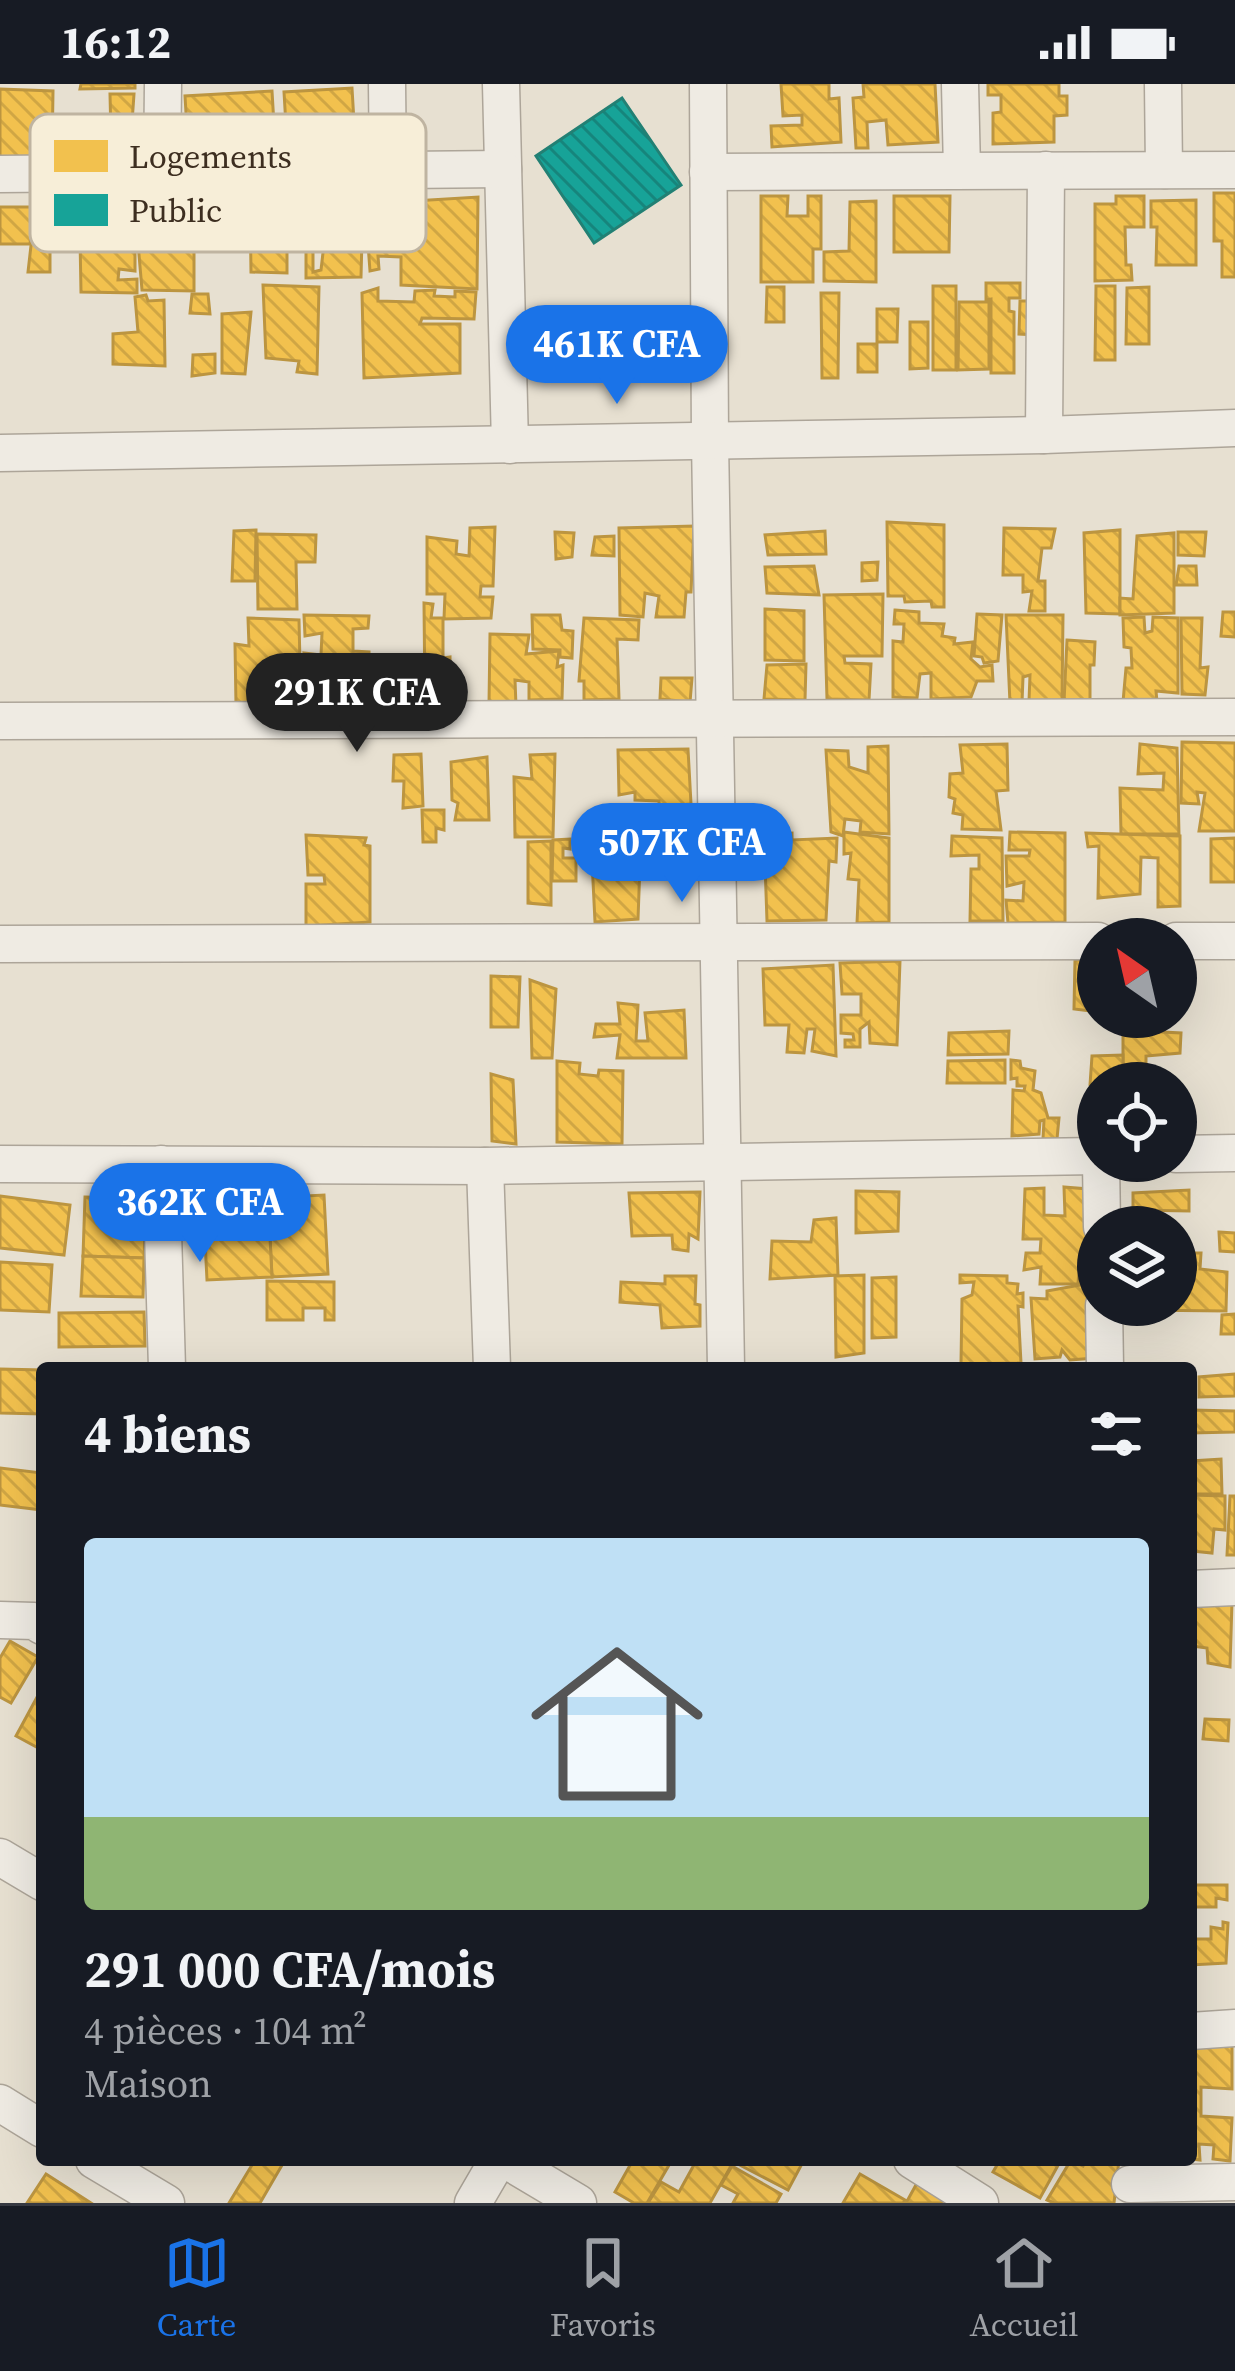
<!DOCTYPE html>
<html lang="fr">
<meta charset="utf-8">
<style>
:root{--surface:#171b24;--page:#20242c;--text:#f1f3f6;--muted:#9ea1a6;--line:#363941;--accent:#1a73e8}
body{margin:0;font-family:"Source Serif 4",serif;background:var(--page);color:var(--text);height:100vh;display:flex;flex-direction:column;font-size:45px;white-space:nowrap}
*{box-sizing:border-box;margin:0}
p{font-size:39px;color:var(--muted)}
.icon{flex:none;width:66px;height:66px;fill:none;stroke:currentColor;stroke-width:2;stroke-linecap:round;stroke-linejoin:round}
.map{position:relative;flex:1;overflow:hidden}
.drawer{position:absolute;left:36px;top:1278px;width:1161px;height:804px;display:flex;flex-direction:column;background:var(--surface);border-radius:12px;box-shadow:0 12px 48px #0002}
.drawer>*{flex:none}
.needle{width:78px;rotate:326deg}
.fabs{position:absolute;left:1077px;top:834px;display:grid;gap:24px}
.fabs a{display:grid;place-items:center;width:120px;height:120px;border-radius:50%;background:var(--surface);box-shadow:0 12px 48px #0002;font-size:60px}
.price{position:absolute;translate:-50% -102px;padding:0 27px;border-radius:42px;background:var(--accent);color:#fff;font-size:39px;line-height:78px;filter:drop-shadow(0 3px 6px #0008)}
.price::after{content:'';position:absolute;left:50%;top:72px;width:36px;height:27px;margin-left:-18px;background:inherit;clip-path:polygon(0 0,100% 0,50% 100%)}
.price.on{background:#222;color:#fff}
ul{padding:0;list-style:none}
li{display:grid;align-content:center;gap:24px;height:636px;padding:0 48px}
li+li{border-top:3px solid var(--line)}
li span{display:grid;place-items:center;height:372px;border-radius:12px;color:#555}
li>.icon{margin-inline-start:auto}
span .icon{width:216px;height:216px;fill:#fffc;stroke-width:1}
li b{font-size:51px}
h2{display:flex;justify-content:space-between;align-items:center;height:144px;padding:0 48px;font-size:51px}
.status{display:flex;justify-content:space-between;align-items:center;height:84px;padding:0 60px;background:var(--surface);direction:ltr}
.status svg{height:33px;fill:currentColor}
.tab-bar{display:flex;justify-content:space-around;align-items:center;height:168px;border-top:3px solid var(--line);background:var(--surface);font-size:33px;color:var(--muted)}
.tab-bar a{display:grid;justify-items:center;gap:6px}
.tab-bar .on{color:var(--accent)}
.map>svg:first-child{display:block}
.homes{fill:url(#homes-back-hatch);stroke:#bc9540;stroke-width:3}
.public{fill:url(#public-back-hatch);stroke:#228074;stroke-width:3}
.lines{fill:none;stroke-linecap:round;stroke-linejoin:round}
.minor-casing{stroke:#ada599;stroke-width:39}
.minor{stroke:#efebe3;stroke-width:36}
.key{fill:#f7eed8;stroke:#bfb4a1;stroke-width:3}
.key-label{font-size:33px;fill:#3d2e20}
</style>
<div class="status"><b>16:12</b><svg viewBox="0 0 49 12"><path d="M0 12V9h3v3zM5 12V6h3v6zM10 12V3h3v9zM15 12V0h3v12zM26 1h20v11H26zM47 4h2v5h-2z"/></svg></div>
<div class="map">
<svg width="1235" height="2119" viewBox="0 0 1235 2119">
<defs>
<pattern id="homes-back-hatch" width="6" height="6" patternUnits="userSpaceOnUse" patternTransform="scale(3)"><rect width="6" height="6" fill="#f2c14e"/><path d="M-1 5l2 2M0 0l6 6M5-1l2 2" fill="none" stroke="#d0a644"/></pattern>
<pattern id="public-back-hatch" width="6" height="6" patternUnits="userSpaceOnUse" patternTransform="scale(3)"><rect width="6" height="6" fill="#17a398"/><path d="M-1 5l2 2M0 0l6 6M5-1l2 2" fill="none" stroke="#16857c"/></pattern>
</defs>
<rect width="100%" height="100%" fill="#e7e0d1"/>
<!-- homes -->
<g class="homes">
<polygon points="81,0 135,0 135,4 80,5"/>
<polygon points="781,0 829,0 829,15 839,14 841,58 772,63 771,42 802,41 802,31 783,32"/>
<polygon points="863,0 935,0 938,58 888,61 886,36 867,38 868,64 856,64 853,14 864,13"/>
<polygon points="988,0 1059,0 1059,12 1067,12 1067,31 1054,32 1054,58 993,60 993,29 1001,28 1001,11 988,11"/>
<polygon points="352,4 354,38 286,42 284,8"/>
<polygon points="0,5 53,7 52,73 0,76"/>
<polygon points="272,7 276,74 189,80 185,12"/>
<polygon points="110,10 134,10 131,53 111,52"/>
<polygon points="1214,109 1235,109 1235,193 1222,193 1222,157 1214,157"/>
<polygon points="761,112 788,112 787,132 808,132 808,112 821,112 821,165 813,165 813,198 761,198"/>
<polygon points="894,112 950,112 949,168 894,168"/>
<polygon points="1116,112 1144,112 1144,143 1125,143 1126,181 1131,181 1132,196 1095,197 1095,120 1116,120"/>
<polygon points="478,113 477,205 401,201 401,173 378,172 379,185 370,187 365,120"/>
<polygon points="363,115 361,193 306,194 306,165 313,165 313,188 321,186 324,160 310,158 310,148 305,148 305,118"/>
<polygon points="194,116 194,207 142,206 138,159 159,159 157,153 139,155 136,120 150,119 145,149 154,147 153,124 157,124 158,144 165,143 162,118"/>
<polygon points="1196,116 1196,181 1156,181 1157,143 1151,143 1151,117"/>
<polygon points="876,117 876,198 824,197 824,168 849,167 850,118"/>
<polygon points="250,118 287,120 287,189 251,188"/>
<polygon points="0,123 34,123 30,160 0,160"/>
<polygon points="108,127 135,127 135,187 119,185 118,196 137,195 137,209 81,208 80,154 103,157"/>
<polygon points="33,144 50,145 50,188 28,188"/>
<polygon points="986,199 1020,199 1020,214 1009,214 1009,227 1014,228 1014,289 991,289 991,215 986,216"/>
<polygon points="263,201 319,203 317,290 297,288 299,277 266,274"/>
<rect x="933" y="202" width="23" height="84"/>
<polygon points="1096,202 1115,202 1115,276 1095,276"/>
<polygon points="767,203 784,203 784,238 766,238"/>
<polygon points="1149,203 1149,260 1126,260 1127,204"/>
<polygon points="378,204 378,217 414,218 415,207 435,206 434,212 455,213 455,207 476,208 474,235 422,234 420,240 460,240 460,289 364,294 362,209"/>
<polygon points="821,209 839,209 838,294 822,294"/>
<polygon points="192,210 208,210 210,230 190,229"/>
<polygon points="146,211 148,217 164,216 165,282 113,280 113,250 138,248 135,213"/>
<polygon points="1020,217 1036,217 1036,251 1019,250"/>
<polygon points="959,218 989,218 989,285 958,286"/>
<polygon points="877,225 898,225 897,258 877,258"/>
<polygon points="251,228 245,290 222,289 222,230"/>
<polygon points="910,238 928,238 928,284 910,285"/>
<rect x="858" y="260" width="19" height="28"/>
<polygon points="215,270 215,289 192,292 193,271"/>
<polygon points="887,438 944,441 944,523 932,523 931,517 905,518 904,512 888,512"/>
<polygon points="694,442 691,508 686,508 684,533 656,533 659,512 645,509 643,533 620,531 619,444"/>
<polygon points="495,443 493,502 481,502 480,513 493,513 491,534 444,535 445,510 427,510 427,453 457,457 456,470 469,472 470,444"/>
<polygon points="1004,444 1055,445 1051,464 1042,464 1038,497 1045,497 1045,527 1029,527 1032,507 1023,508 1023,491 1003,491"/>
<polygon points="256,446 255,497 232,497 234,447"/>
<polygon points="1120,446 1120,530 1086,529 1084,449"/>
<polygon points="825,447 826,470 768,471 765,451"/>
<polygon points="555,448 574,449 572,473 556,475"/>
<polygon points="1178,448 1206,448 1204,472 1178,471"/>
<polygon points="1174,449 1174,529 1120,531 1120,514 1133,515 1137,452"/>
<polygon points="257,450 316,451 315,478 296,478 297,525 258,525"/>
<polygon points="614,452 614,472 592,471 595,453"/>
<polygon points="878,478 877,496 862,497 862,479"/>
<polygon points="814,482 819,511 767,509 765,483"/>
<polygon points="1179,482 1196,482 1197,501 1176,501"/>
<polygon points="883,510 882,572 844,572 845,579 871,580 869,616 827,615 824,511"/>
<polygon points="424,519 433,520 431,534 443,534 443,574 450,573 450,618 425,619"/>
<polygon points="765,525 804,527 804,577 765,576"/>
<polygon points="895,526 919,528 919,539 944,540 942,552 955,554 954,560 973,558 971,575 980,583 992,581 993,597 977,597 971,613 931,615 931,589 920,590 917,614 893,613 893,557 903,558 904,540 894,540"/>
<polygon points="1223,528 1235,528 1235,553 1221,552"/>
<polygon points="977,530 1002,531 998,577 984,579 982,573 974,572"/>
<polygon points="304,531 369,532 368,544 353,545 353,567 369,568 369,580 306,585 304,569 321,571 322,549 305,552"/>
<polygon points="532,531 560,531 562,546 573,547 572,574 560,573 560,566 533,565"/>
<polygon points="1006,531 1063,531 1062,619 1029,617 1030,591 1023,593 1022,619 1010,619"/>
<polygon points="1144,533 1145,549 1152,547 1153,533 1178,534 1178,609 1156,607 1157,618 1123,618 1126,584 1132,584 1131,564 1124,563 1123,534"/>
<polygon points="248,534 299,536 301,624 282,624 283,616 269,618 268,593 257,602 259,625 236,621 235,560 249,562"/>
<polygon points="584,534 639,536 638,556 617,555 619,615 584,616 584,597 579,597"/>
<polygon points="1181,534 1202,534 1200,584 1208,583 1205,611 1182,610"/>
<polygon points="490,550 529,551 526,570 559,567 557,583 563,581 562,615 529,616 529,598 515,596 516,622 489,620"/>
<polygon points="1067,556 1095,558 1094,581 1090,581 1090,619 1064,618"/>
<polygon points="410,573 422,574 423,617 402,617 404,580 410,581"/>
<polygon points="806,580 805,616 764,615 767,581"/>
<polygon points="328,588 370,588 370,618 335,620 335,615 326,615"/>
<polygon points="661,594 692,594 690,618 660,615"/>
<polygon points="1182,658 1235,659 1235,747 1199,747 1205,709 1197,708 1199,720 1181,719"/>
<polygon points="1007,660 1008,706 996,707 1001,746 962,745 963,731 953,729 955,715 949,713 950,690 963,689 960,661"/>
<polygon points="1140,660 1177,664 1179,750 1121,750 1120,704 1163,706 1164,689 1138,690"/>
<polygon points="888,662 889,750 860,748 861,737 845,735 843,752 831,748 826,666 848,667 849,683 868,689 868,663"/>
<polygon points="688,665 691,720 659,723 659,717 635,716 635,708 619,711 618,666"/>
<polygon points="421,670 423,722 403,724 404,697 393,697 394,671"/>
<polygon points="555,670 553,753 515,753 514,693 532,695 530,671"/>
<polygon points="487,673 489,736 455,736 458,719 452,716 451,678"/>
<polygon points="422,726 444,726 444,746 436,744 436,758 423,758"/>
<polygon points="844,748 889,754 889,838 857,839 859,796 848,795 851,769 844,770"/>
<polygon points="1010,748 1065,749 1065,838 1008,839 1006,816 1023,817 1024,798 1007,802 1006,772 1029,772 1030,766 1009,766"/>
<polygon points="792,749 792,756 837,754 836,778 829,777 826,836 767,837 764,751"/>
<polygon points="1086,749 1180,752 1180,822 1158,823 1158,774 1141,773 1140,810 1098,814 1099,762 1088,763"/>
<polygon points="306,751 366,754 364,761 370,762 370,838 306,842 306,800 325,800 324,791 308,791"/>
<polygon points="952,752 1002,754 1003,837 970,837 971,785 979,785 979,771 951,772"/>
<polygon points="641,753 638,835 595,838 591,756"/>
<polygon points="1235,754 1235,798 1211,798 1211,755"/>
<polygon points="570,755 570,765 563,764 563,774 576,774 576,797 552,797 553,756"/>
<polygon points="551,757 551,821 528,819 528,758"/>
<polygon points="1075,876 1098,876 1098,922 1091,922 1091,927 1074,925"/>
<polygon points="900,877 897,961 870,959 869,938 860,945 860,963 845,963 845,956 854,956 853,950 841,949 841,931 861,931 861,910 842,910 840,879"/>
<polygon points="833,881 836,972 812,967 815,945 807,945 804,969 787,968 789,941 765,941 763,885"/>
<polygon points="491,892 520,893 518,943 491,943"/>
<polygon points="530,896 556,905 552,974 532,974"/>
<polygon points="618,919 638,921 636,957 648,957 645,929 684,926 686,974 617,974 620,951 594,953 596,940 620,940"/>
<polygon points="1123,946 1181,949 1180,969 1146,972 1146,996 1123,994"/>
<polygon points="1009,947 1008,970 948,971 949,949"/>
<polygon points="1123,971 1123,999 1098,999 1095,1006 1090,1001 1092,972"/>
<polygon points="1005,976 1005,999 947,999 948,977"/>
<polygon points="1011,976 1020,977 1021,984 1035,987 1033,1006 1041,1009 1048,1034 1059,1034 1057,1055 1043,1055 1044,1036 1040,1037 1039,1050 1012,1052 1013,1006 1024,1007 1025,1002 1017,1002 1017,994 1011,995"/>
<polygon points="557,977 580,979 579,990 598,992 599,986 623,987 622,1060 557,1058"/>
<polygon points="491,990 513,996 516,1060 492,1057"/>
<polygon points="1064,1103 1088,1105 1087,1187 1079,1186 1078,1200 1040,1200 1041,1183 1024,1186 1026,1169 1040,1169 1041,1155 1023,1155 1025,1105 1044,1104 1044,1131 1065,1132"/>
<polygon points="1189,1106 1189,1127 1133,1126 1133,1109"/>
<polygon points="856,1107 899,1108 898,1147 856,1149"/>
<polygon points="700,1108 698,1155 689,1150 688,1167 673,1165 672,1151 632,1152 629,1109"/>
<polygon points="324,1111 328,1190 272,1193 268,1114"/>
<polygon points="0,1112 70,1121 64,1171 0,1164"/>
<polygon points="85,1113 146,1115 144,1174 83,1172"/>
<polygon points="268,1114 272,1193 207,1196 203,1117"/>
<polygon points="836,1134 838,1191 770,1195 772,1157 811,1158 814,1136"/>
<polygon points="1219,1148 1235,1149 1235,1168 1220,1167"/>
<polygon points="1176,1169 1201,1169 1200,1185 1227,1188 1226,1227 1136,1226 1135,1221 1176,1221"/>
<polygon points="83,1172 144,1174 143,1213 81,1212"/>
<polygon points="0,1178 52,1181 49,1228 0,1226"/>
<polygon points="1080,1187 1098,1187 1098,1200 1093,1202 1095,1274 1070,1276 1062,1266 1060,1273 1035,1275 1031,1214 1047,1215 1047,1207 1080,1201"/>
<polygon points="864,1191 864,1269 836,1273 835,1192"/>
<polygon points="960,1191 1007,1192 1007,1199 1018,1200 1017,1210 1023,1209 1023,1223 1018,1222 1021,1279 961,1280 962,1215 972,1211 974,1198 960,1199"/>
<polygon points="665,1192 696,1192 695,1220 700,1221 700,1242 662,1244 660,1221 620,1218 621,1198 665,1200"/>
<polygon points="896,1193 896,1253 872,1254 872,1194"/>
<polygon points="267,1197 334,1198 334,1236 325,1236 325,1224 303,1224 303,1236 267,1236"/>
<polygon points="144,1228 145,1262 59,1263 59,1229"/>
<polygon points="1235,1230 1235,1250 1221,1250 1222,1231"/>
<polygon points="0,1285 42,1286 42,1330 0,1329"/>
<polygon points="1235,1290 1235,1312 1199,1313 1199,1293"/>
<polygon points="1191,1326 1235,1327 1235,1348 1191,1349"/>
<polygon points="1221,1375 1222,1410 1191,1410 1191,1377"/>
<polygon points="0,1384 42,1389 42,1426 0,1421"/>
<polygon points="1191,1411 1225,1412 1225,1446 1214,1445 1212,1469 1191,1467"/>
<polygon points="1230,1412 1235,1412 1235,1471 1227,1471"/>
<polygon points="1232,1518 1230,1583 1208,1579 1207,1564 1192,1562 1191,1570 1191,1519"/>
<polygon points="10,1557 38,1573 11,1619 0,1613 0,1574"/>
<polygon points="42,1604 42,1666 16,1652"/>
<polygon points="1205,1635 1229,1636 1228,1657 1203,1655"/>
<polygon points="1191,1801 1227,1801 1227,1816 1216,1814 1216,1823 1191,1823"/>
<polygon points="1223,1838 1228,1839 1226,1879 1191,1881 1191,1855 1211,1855 1211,1843 1223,1845"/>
<polygon points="1191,1958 1232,1958 1232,2005 1201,2003 1201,2032 1232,2034 1230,2077 1213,2075 1214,2061 1199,2060 1200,2076 1191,2075"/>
<polygon points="255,2076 285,2076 260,2119 229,2119"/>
<polygon points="633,2076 672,2076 647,2119 634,2119 615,2108"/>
<polygon points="690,2076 721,2076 731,2082 710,2119 648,2119 661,2098 679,2108 695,2079"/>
<polygon points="730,2076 804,2076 788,2106"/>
<polygon points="1000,2076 1061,2076 1040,2114 993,2088"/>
<polygon points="1071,2076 1083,2082 1086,2076 1119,2076 1114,2119 1054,2119 1047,2116"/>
<polygon points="732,2082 781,2110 776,2119 733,2119 738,2110 721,2101"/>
<polygon points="46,2090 91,2119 27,2119"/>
<polygon points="860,2090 905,2116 903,2119 843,2119"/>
<polygon points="917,2099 952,2119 906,2119"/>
</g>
<!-- public -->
<polygon class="public" points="622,14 681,101 594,159 536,72"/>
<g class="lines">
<defs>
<g id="minor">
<polyline points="387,0 388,86"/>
<polyline points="501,0 510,361"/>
<polyline points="708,0 710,357 726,1284"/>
<polyline points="960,0 962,86"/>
<polyline points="1163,0 1164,86"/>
<polyline points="162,88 163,0"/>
<polyline points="708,88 1235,86"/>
<polyline points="0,90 503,85"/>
<polyline points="1044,351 1046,86"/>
<polyline points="0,369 1044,351 1235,344"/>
<polyline points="0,637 1235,633"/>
<polyline points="1176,857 1235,857"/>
<polyline points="0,860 1098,857"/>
<polyline points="1176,1070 1235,1069"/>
<polyline points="1101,1077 1102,1143"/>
<polyline points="0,1080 485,1082 1098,1072"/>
<polyline points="161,1080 167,1284"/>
<polyline points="485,1082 492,1284"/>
<polyline points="1104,1221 1105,1284"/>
<polyline points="1191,1505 1235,1503"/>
<polyline points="0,1536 34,1537 42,1542"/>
<polyline points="0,1773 42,1798"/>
<polyline points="1191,1947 1235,1944"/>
<polyline points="0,2019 42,2045"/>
<polyline points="94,2076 166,2119"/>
<polyline points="506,2076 578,2119"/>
<polyline points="912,2076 980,2119"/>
<polyline points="1130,2100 1235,2098"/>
<polyline points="473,2119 498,2076"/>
</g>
</defs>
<!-- minor casing -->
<use href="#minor" class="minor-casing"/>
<!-- minor -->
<use href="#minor" class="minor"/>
</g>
<!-- legend -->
<rect x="30" y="30" width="396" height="138" rx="18" class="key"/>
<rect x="54" y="56" width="54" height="32" fill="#f2c14e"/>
<rect x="54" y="110" width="54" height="32" fill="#17a398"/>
<g class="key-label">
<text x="129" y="84">Logements</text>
<text x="129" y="138">Public</text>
</g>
</svg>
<div class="fabs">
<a><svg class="needle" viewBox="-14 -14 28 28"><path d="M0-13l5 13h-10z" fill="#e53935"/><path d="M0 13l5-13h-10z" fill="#9ea1a6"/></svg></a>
<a><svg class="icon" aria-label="locate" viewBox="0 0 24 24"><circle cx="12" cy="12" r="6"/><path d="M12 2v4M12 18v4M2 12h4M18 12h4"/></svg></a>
<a><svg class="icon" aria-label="layers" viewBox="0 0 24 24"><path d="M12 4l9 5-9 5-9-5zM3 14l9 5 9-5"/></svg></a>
</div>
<b class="price" style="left:617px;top:323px">461K CFA</b>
<b class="price on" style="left:357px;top:671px">291K CFA</b>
<b class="price" style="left:682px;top:821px">507K CFA</b>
<b class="price" style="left:200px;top:1181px">362K CFA</b>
<section class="drawer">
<h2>4 biens<svg class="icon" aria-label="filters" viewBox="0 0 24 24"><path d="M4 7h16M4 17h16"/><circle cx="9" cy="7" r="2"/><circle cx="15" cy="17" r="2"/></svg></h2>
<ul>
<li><span style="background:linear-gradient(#bfe0f5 75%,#8fb573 0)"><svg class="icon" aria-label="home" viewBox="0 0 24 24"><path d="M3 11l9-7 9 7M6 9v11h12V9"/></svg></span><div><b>291 000 CFA/mois</b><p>4 pièces · 104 m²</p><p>Maison</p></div></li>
</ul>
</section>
</div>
<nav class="tab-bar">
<a class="on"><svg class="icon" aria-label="map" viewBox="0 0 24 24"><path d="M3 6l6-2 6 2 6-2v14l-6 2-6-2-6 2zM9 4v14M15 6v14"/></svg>Carte</a>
<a><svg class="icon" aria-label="saved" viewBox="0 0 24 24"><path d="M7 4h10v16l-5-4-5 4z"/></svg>Favoris</a>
<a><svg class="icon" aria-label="home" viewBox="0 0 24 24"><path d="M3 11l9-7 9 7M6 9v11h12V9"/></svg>Accueil</a>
</nav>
